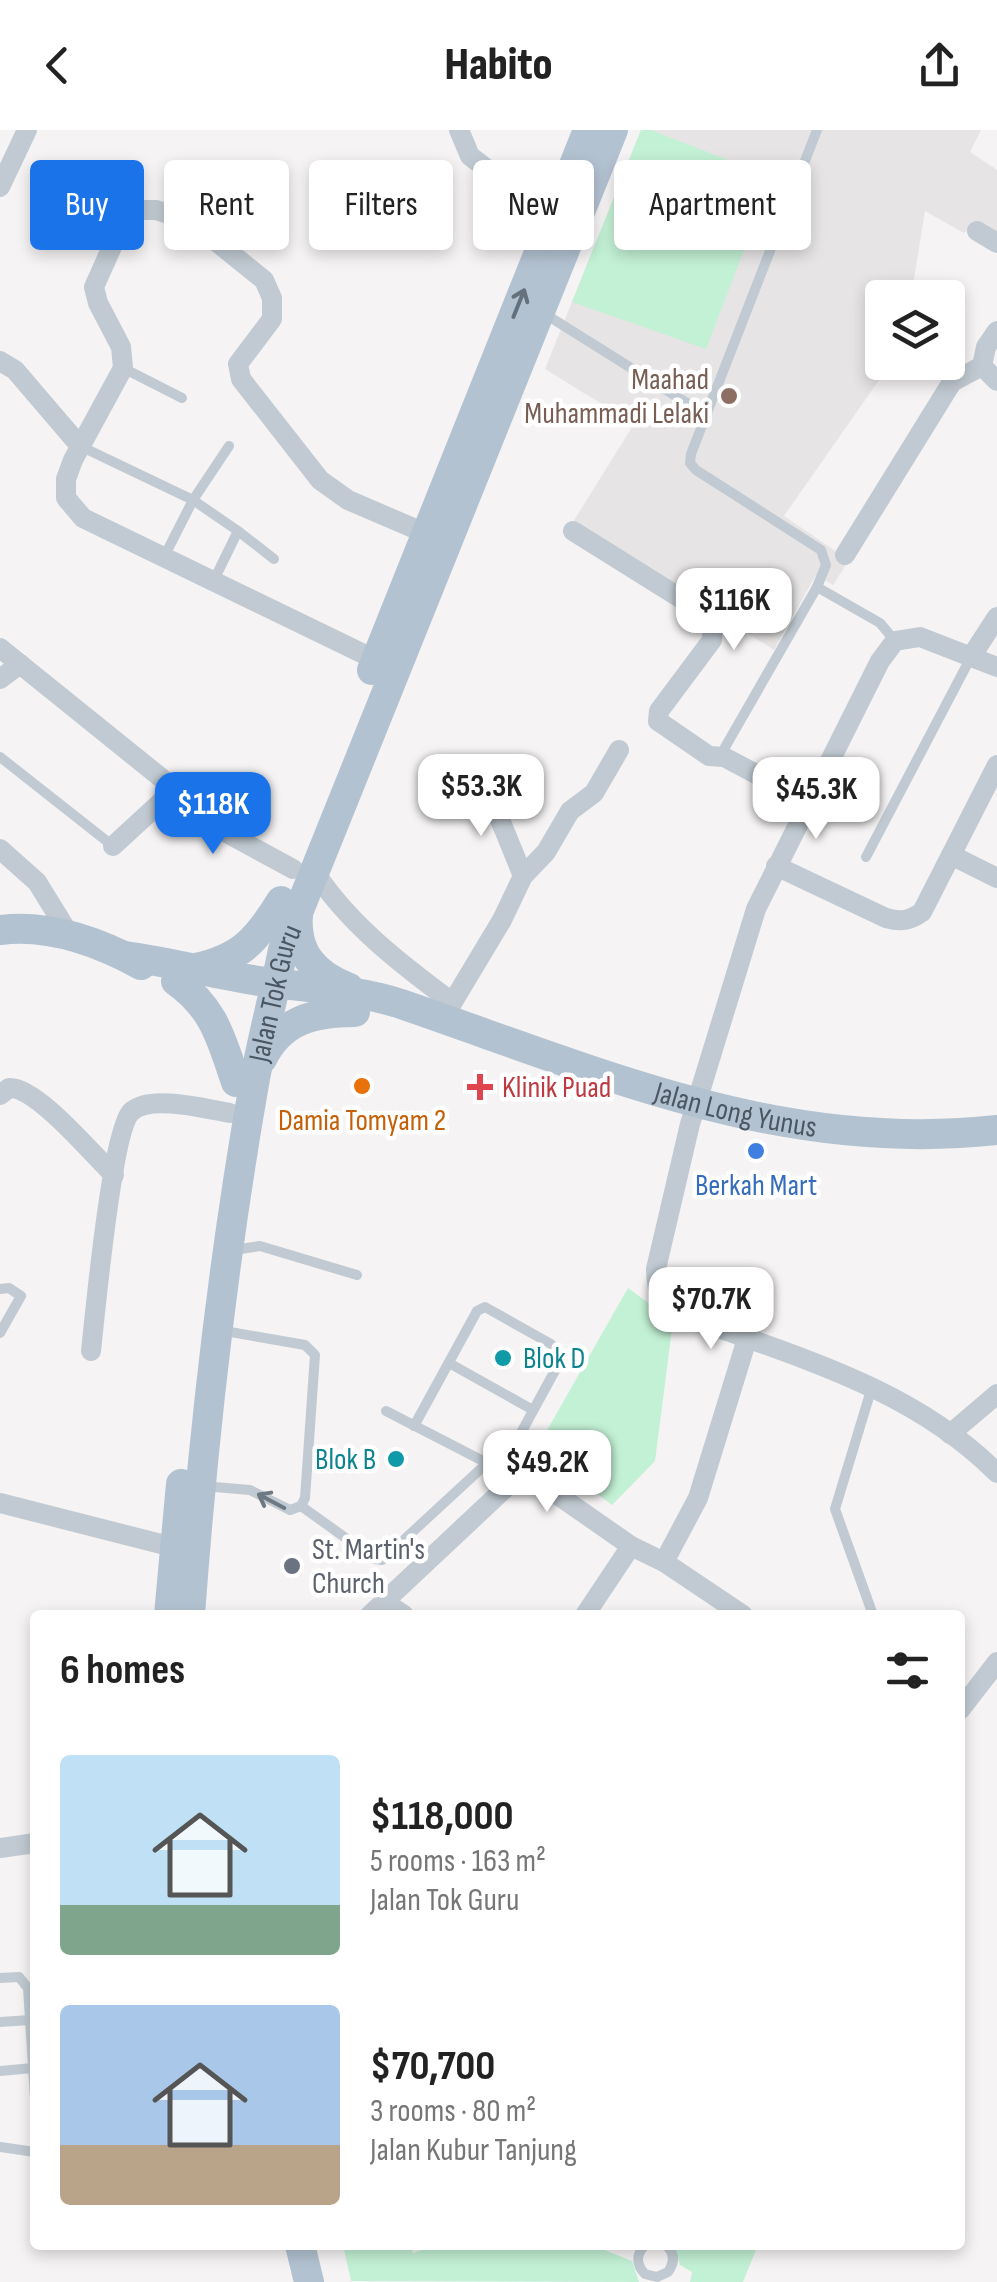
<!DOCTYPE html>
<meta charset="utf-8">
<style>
:root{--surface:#fff;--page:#f2f2f2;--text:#222;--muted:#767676;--accent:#1a73e8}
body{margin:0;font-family:"Sofia Sans Condensed",sans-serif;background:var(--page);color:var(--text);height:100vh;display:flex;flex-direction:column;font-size:38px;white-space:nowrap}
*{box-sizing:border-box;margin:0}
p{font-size:32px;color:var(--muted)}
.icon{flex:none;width:55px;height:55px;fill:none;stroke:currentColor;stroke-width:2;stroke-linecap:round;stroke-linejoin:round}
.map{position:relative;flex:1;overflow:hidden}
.side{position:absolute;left:30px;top:1480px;width:935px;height:640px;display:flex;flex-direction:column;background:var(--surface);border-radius:10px;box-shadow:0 5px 15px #0003}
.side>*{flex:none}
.hud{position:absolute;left:30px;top:30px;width:938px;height:90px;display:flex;gap:20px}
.tools{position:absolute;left:865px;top:150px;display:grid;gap:20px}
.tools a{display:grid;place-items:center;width:100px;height:100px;border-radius:10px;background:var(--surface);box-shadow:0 5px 15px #0003;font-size:50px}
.price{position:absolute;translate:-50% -85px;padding:0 22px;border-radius:20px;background:#fff;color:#222;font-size:32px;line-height:65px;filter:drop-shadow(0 2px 5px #0008)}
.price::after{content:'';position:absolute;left:50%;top:60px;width:30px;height:22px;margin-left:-15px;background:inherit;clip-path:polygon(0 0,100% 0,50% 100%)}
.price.selected{background:var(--accent);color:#fff}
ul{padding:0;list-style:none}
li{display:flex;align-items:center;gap:30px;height:250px;padding:0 30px}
li span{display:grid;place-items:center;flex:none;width:280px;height:200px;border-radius:10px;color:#555}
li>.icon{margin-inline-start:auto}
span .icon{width:120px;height:120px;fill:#fffc;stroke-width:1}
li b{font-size:42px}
h2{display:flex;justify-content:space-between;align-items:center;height:120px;padding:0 30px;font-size:42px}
.pill{padding:0 35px;border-radius:10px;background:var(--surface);box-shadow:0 5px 15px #0003;font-size:35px;line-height:90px}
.pill.selected{background:var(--accent);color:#fff}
header{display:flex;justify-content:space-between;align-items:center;height:130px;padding:0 30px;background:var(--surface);font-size:45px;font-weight:800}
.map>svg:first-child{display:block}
.education{fill:#e6e4e5}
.green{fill:#c3f1d5}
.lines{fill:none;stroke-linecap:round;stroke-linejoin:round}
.service{stroke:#c1cad2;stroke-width:10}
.minor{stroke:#c1cad2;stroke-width:20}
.primary{stroke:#b3c2d1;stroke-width:30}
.oneway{stroke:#64717d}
.oneway2{stroke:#6e7983}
.education-dot{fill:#8d6e63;stroke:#fff;stroke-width:4}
.food-dot{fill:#e8710a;stroke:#fff;stroke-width:4}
.health-dot{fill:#e0444e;stroke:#fff;stroke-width:4}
.shop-dot{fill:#3f7fe0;stroke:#fff;stroke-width:4}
.culture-dot{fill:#0f9aa8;stroke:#fff;stroke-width:4}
.worship-dot{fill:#6b7280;stroke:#fff;stroke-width:4}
.labels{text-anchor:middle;stroke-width:9;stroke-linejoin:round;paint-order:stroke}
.education-label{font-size:30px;fill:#785e54;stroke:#fff;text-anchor:end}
.street-label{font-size:30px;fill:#4a5661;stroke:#fff}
.health-label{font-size:30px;fill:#be3a42;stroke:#fff;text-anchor:start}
.food-label{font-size:30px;fill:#c56008;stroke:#fff}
.shop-label{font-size:30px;fill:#366cbe;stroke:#fff}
.culture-label{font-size:30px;fill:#0d838f;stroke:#fff;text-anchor:start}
.worship-label{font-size:30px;fill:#5b616d;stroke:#fff;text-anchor:start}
</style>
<header><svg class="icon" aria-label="back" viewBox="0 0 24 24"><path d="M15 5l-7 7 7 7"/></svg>Habito<svg class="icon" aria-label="share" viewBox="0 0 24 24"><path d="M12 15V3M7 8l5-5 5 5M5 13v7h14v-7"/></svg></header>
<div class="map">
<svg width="997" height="2152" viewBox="0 0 997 2152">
<rect width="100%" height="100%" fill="#f5f3f3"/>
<!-- education -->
<polygon class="education" points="641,0 981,0 970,22 997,40 997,102 979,91 964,103 925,81 911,167 882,168 882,232 891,233 784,386 837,422 851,427 833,455 816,445 774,520 573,392 634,294 545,239"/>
<!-- green -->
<g class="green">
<polygon points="641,0 651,0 772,47 706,219 572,172"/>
<polygon points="628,1158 673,1191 655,1331 612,1375 537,1318"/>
<polygon points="343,2115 411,2115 413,2123 437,2115 592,2115 632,2131 639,2152 351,2151"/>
<polygon points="675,2115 758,2115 743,2152 690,2152 692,2142 680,2135"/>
</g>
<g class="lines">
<!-- service -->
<g class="service">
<polyline points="817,0 691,324 690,333 696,340 821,420 826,435 817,457 880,493 895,511"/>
<polyline points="545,184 706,285"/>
<polyline points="123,238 182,268"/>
<polyline points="80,316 193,370 238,401 213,452"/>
<polyline points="238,401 274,429"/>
<polyline points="164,427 193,370 229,316"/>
<polyline points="720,626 817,457"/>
<polyline points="0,627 113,716"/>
<polyline points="866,727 971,527"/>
<polyline points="234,1120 260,1116 357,1145"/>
<polyline points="0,1159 9,1158 21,1166 0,1203"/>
<polyline points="219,1200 305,1215 315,1225 305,1368 301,1376"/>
<polyline points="449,1233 533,1280"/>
<polyline points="872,1257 835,1379 873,1485"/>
<polyline points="386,1281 516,1348"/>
<polyline points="414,1296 477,1181 485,1177 551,1214 558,1223 558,1235 522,1301 529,1345"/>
<polyline points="203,1356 250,1360 290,1380 301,1376 375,1429 382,1430 485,1335"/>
<polyline points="0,1848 19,1847 28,1858 35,1968"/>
<polyline points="0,1892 30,1890"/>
<polyline points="0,1941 33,1938"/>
<polyline points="0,2017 35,2022"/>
<path d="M645 2115C636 2124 636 2135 645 2144L657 2147 668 2142C675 2132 675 2123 666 2115"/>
</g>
<!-- minor -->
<g class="minor">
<polyline points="459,0 470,26 552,89"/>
<polyline points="0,57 27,0"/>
<polyline points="977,101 997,113"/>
<polyline points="997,201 986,217 982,236 997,251"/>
<polyline points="0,231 15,240 80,316"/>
<path d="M573 401 701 481C711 491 713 497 712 510L659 581 658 591 709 626 724 627 809 672"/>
<polyline points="845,425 952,252 982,236"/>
<polyline points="0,518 175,659 113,716"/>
<polyline points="971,527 997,487"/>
<polyline points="376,530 83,388 66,368 66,349 73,330 123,238 121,217 98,173 94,157 124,90 138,80 156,80 181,88 198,97 264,150 272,168 272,189 238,234 241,249 320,350 348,370 425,403"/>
<path d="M997 537 920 507 895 511 880 531 756 779 690 994 656 1139C656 1162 662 1171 680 1184 792 1226 910 1256 997 1343"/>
<polyline points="0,549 20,534"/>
<polyline points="485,653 523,746"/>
<polyline points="175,659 201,689 293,739"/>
<polyline points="0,719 37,752 71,807"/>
<polyline points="951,725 997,748"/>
<path d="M776 736 886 788C901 792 909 791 922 782L997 635"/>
<path d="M313 739C347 793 402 835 452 872"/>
<polyline points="442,890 502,790 523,746 546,722 570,681 594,663 619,620"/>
<path d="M0 965 9 958C36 956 93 1025 114 1045"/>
<path d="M91 1221C95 1184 112 1001 131 982 150 964 206 979 230 983"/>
<polyline points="950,1304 997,1264"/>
<polyline points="0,1373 173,1417"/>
<polyline points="664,1432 698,1368 747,1209"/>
<polyline points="386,1473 404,1485"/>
<polyline points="370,1485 516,1348 529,1345 631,1416 664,1432 743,1485"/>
<polyline points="585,1485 631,1416"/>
<polyline points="960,1580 997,1532"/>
<polyline points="0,1718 35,1713"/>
</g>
<!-- primary -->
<g class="primary">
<polyline points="372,540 588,0"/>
<path d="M298 784C295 823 314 844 349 858"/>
<path d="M0 800C48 794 99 812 141 835"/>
<path id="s1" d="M125 826C170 832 214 844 259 851 305 858 356 859 401 874 600 942 781 1024 997 1000"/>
<path d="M196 838C241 828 257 810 281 771"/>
<path d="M176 851C215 879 221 909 236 952"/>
<path d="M262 929C281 890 314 882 355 882"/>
<polyline points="169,1485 181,1354"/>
<path id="s2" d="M190 1485C203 1307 223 1130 254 954 262 909 274 865 283 820L613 0"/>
<polyline points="300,2115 309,2152"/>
</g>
</g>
<!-- one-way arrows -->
<defs><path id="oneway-shaft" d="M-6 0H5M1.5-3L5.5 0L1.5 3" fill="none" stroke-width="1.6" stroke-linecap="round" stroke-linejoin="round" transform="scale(2.5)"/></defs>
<use class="oneway" href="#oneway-shaft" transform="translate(519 173) rotate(-68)"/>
<use class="oneway2" href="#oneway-shaft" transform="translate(271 1371) rotate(-152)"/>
<!-- markers -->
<circle class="education-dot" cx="729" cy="266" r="10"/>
<circle class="food-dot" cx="362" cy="956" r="10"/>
<path class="health-dot" d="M475 942h10v10h10v10h-10v10h-10v-10h-10v-10h10z"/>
<circle class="shop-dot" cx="756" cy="1021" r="10"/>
<g class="culture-dot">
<circle cx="503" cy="1228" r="10"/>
<circle cx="396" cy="1329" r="10"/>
</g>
<circle class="worship-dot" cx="292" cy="1436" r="10"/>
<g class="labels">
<!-- education labels -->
<g class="education-label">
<text x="709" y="259">Maahad<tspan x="709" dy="34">Muhammadi Lelaki</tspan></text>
</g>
<!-- street labels -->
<g class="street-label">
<text dy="10" stroke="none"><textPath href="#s2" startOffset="628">Jalan Tok Guru</textPath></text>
<text dy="10" stroke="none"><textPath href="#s1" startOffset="632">Jalan Long Yunus</textPath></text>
</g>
<!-- health labels -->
<g class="health-label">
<text x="502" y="967">Klinik Puad</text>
</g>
<!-- food labels -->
<g class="food-label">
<text x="362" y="1000">Damia Tomyam 2</text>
</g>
<!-- shop labels -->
<g class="shop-label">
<text x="756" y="1065">Berkah Mart</text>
</g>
<!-- culture labels -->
<g class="culture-label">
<text x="523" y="1238">Blok D</text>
<text x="376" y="1339" text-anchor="end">Blok B</text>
</g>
<!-- worship labels -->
<g class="worship-label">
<text x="312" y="1429">St. Martin's<tspan x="312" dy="34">Church</tspan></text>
</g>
</g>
</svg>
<div class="tools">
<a><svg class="icon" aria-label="layers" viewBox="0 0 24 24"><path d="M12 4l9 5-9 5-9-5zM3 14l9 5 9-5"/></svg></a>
</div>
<b class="price" style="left:734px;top:523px">$116K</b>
<b class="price" style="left:481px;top:709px">$53.3K</b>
<b class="price" style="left:816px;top:712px">$45.3K</b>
<b class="price selected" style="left:213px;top:727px">$118K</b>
<b class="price" style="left:711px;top:1222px">$70.7K</b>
<b class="price" style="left:547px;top:1385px">$49.2K</b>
<div class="hud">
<a class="pill selected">Buy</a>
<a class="pill">Rent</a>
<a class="pill">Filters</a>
<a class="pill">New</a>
<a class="pill">Apartment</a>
</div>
<section class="side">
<h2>6 homes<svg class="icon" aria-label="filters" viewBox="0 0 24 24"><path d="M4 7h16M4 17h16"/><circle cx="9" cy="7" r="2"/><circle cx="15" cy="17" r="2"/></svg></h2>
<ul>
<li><span style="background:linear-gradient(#bfe0f5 75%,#7fa58c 0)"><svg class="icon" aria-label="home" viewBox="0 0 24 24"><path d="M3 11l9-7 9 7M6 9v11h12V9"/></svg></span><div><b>$118,000</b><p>5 rooms · 163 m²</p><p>Jalan Tok Guru</p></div></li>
<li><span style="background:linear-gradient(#a9c7e8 70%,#b9a48a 0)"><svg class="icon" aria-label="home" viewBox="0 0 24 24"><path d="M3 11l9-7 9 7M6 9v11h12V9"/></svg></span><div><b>$70,700</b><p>3 rooms · 80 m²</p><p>Jalan Kubur Tanjung</p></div></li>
</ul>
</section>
</div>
